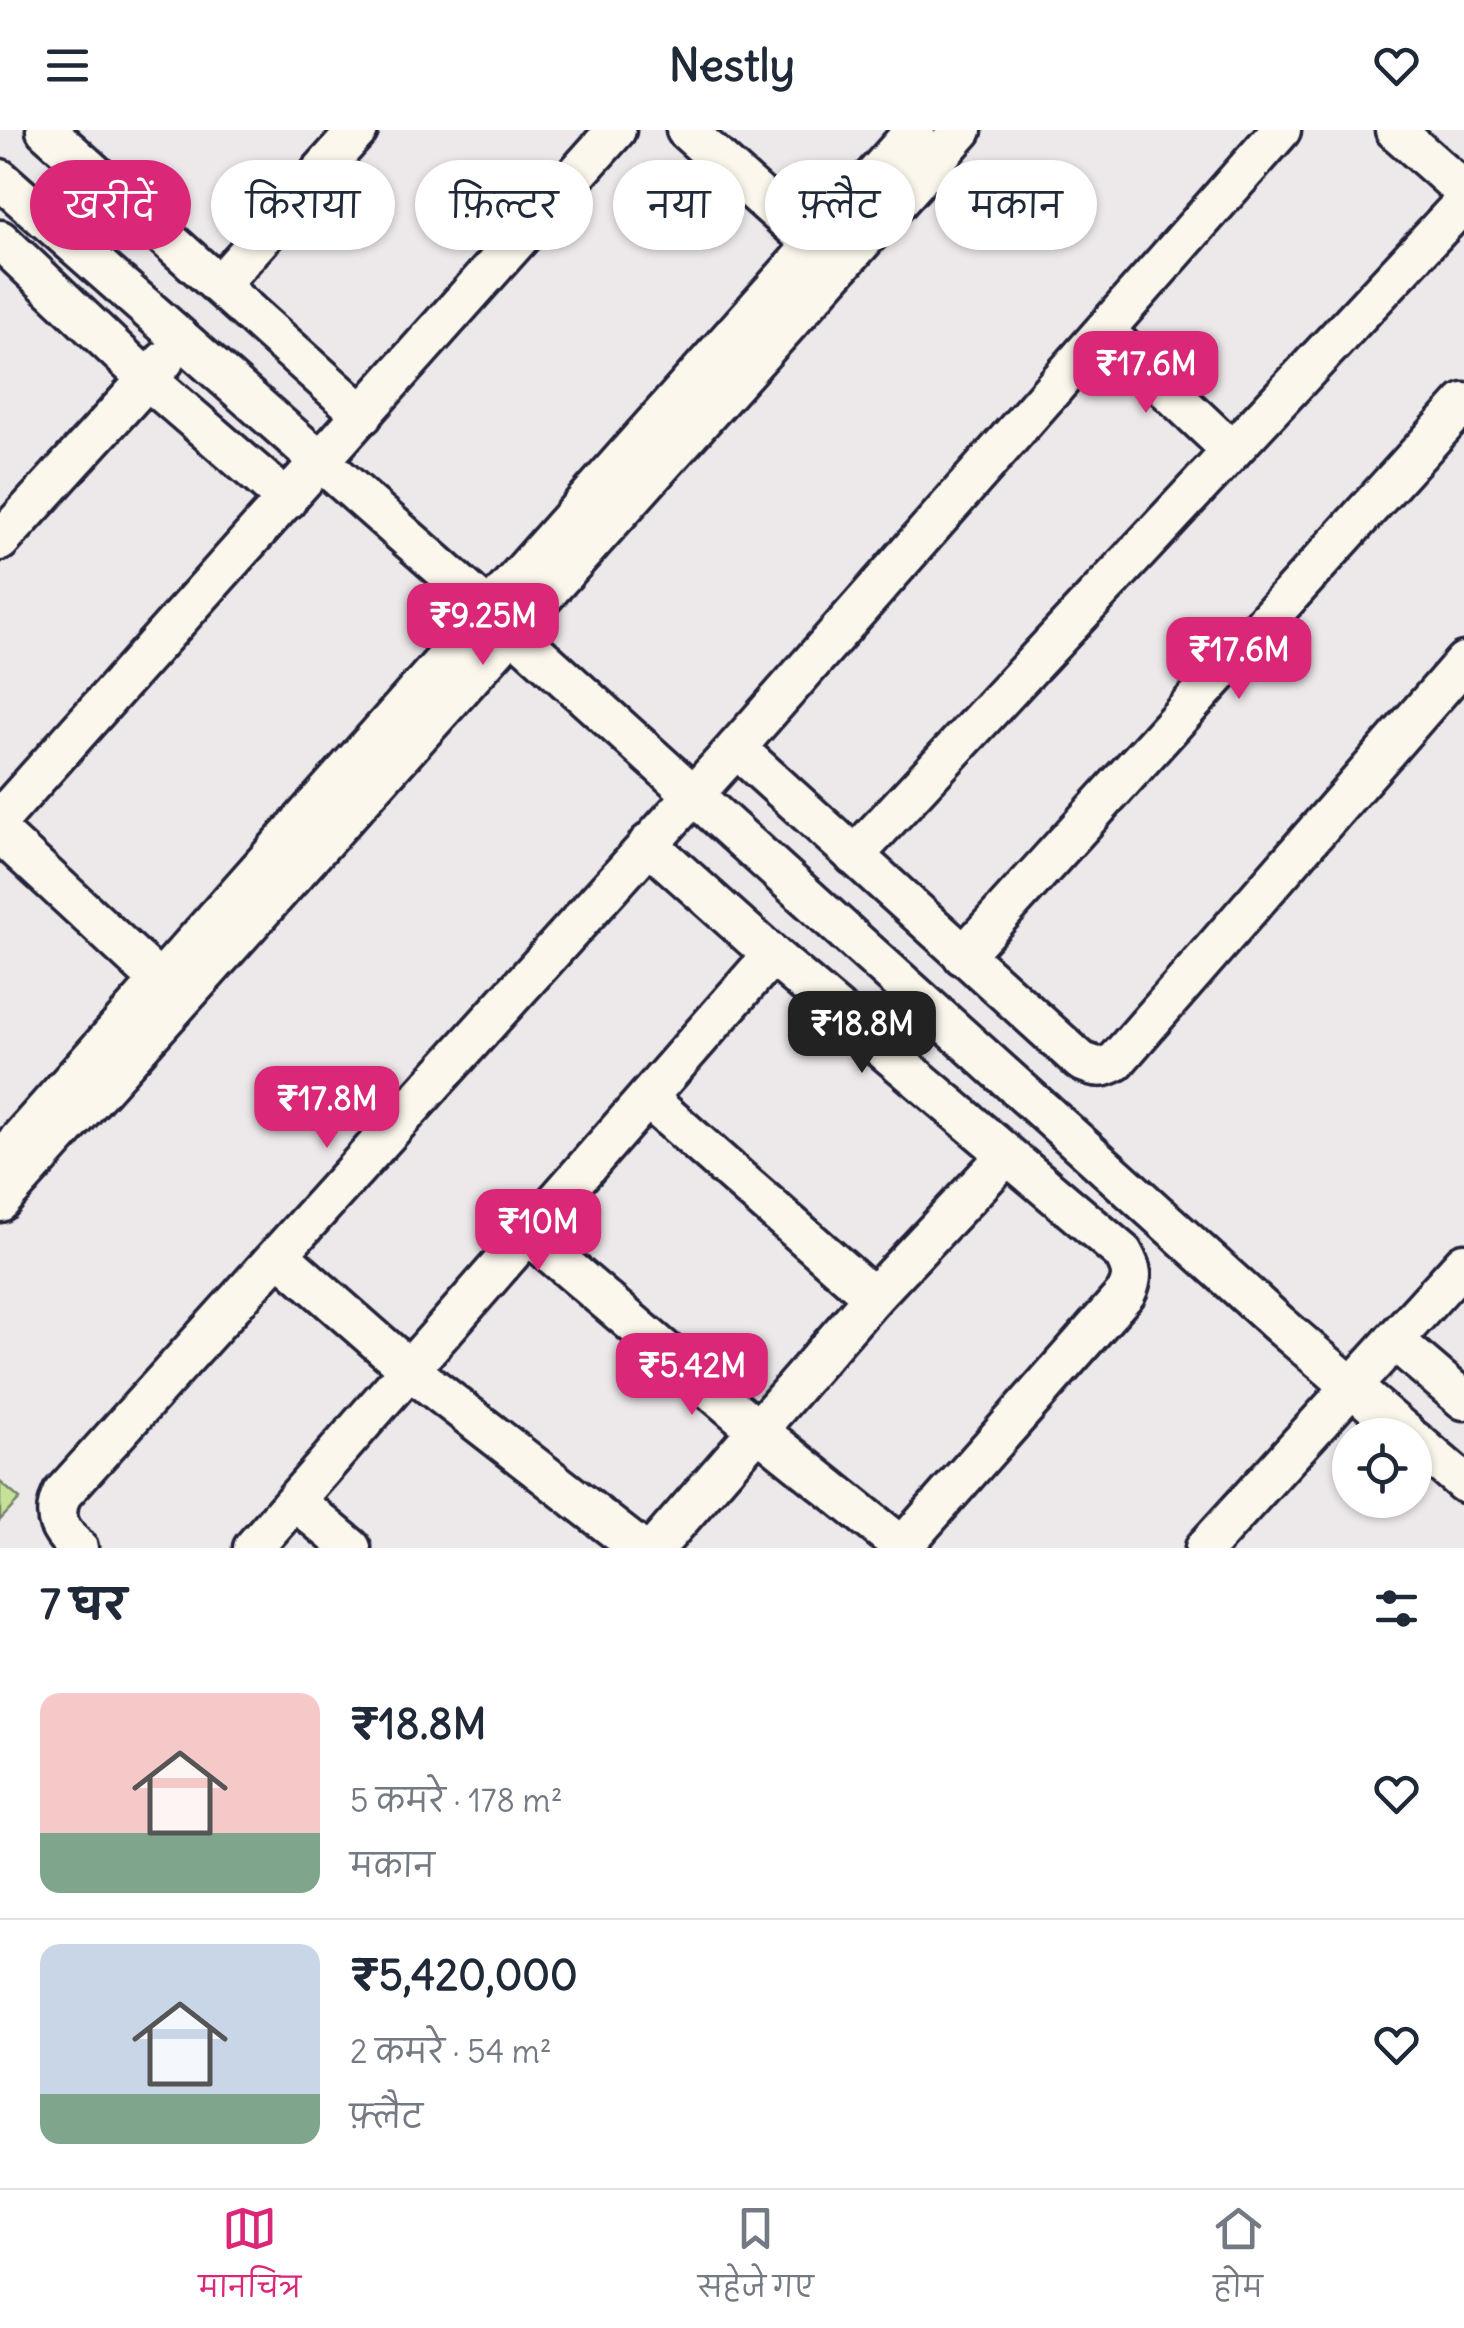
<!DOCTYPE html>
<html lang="hi">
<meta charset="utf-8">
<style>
:root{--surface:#fff;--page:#f6f6f7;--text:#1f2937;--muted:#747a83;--line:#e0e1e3;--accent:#db2777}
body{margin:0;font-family:Delius,"Playpen Sans Deva",sans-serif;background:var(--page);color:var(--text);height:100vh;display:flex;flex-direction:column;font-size:38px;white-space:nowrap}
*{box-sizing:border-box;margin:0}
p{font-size:32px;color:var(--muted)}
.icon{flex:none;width:55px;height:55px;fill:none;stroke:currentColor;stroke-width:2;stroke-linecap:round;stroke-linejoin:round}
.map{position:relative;height:1418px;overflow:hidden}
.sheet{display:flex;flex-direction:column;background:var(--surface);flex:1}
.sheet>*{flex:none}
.hud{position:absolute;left:30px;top:30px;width:1405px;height:90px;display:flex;gap:20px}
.fabs{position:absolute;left:1332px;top:1288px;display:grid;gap:20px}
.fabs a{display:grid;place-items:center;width:100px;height:100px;border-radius:50%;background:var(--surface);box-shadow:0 2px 8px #0004;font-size:50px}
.price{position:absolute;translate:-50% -85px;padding:0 22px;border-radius:20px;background:var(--accent);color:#fff;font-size:32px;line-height:65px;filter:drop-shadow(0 2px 5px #0008)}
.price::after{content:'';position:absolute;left:50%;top:60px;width:30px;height:22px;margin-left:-15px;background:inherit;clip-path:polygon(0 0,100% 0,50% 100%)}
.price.current{background:#222;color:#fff}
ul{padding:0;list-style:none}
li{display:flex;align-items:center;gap:30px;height:250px;padding:0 40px}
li+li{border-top:2px solid var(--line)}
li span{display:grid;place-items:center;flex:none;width:280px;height:200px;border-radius:20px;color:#555}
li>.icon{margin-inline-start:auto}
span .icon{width:120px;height:120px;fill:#fffc;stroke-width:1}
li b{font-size:42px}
h2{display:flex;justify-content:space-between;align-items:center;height:120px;padding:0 40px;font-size:42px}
.tag{padding:0 35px;border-radius:45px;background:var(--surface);box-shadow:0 2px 8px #0004;font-size:35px;line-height:90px}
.tag.current{background:var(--accent);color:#fff}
header{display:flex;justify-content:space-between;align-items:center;height:130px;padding:0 40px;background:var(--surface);font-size:45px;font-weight:800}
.tab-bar{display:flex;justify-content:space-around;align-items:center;height:140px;border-top:2px solid var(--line);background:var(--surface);font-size:28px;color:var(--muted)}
.tab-bar a{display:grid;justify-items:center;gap:5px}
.tab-bar .current{color:var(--accent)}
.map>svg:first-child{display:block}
.green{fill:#c6e299;stroke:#74826a;stroke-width:2.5}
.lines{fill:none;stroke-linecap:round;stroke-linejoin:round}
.minor-casing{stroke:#22223b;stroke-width:45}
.minor{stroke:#fbf7ec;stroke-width:38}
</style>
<header><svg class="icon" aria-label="menu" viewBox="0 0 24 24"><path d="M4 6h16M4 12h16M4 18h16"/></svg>Nestly<svg class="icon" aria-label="heart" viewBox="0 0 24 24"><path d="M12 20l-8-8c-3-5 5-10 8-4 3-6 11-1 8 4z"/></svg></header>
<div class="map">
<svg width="1464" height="1418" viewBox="0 0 1464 1418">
<rect width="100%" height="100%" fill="#ede9ea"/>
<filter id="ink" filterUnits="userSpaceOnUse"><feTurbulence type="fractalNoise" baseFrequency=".01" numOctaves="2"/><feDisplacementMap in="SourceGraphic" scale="20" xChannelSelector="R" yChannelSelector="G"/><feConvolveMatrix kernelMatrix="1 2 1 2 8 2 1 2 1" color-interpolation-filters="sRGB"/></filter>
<g filter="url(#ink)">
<!-- green -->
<polygon class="green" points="0,1352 20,1369 0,1390"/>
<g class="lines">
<defs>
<g id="minor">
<polyline points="46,0 363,285"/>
<polyline points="686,0 833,132"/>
<polyline points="1395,0 1464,61"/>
<polyline points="0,49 489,480 1280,1195 1408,1305"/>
<polyline points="0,110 148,250 287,370"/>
<polyline points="219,155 358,0"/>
<polyline points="1106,202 1232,321"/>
<polyline points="0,411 164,231"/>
<path d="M736 618 1081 931C1096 938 1103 939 1116 931L1464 532"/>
<polyline points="0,689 616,0"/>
<polyline points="0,703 178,868"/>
<path d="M648 714 772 825 1123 1123C1132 1139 1134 1147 1126 1163L901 1418"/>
<polyline points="854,726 1464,72"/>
<polyline points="963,826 1464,273"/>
<polyline points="647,968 873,1167"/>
<polyline points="0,1031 915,0"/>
<polyline points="0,1072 962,0"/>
<polyline points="528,1104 759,1301 903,1417"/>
<polyline points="279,1125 410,1240 639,1418"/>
<polyline points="1394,1210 1464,1270"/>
<polyline points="1415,1311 1464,1353"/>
<polyline points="295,1371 351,1418"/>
<path d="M78 1418C60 1402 51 1388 62 1364L736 618 1281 0"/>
<polyline points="253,1418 772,825"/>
<polyline points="655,1418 873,1167 1006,1026"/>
<polyline points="1205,1418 1464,1133"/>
</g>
</defs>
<!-- minor casing -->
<use href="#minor" class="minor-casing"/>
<!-- minor -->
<use href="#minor" class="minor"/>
</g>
</g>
</svg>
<div class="fabs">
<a><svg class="icon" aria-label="locate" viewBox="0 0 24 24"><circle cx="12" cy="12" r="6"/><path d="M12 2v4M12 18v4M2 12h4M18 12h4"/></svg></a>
</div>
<b class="price" style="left:1146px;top:286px">₹17.6M</b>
<b class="price" style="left:483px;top:538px">₹9.25M</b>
<b class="price" style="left:1239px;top:572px">₹17.6M</b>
<b class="price current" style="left:862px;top:946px">₹18.8M</b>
<b class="price" style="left:327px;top:1021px">₹17.8M</b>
<b class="price" style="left:538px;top:1144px">₹10M</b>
<b class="price" style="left:692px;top:1288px">₹5.42M</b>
<div class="hud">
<a class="tag current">खरीदें</a>
<a class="tag">किराया</a>
<a class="tag">फ़िल्टर</a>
<a class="tag">नया</a>
<a class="tag">फ़्लैट</a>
<a class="tag">मकान</a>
</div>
</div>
<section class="sheet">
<h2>7 घर<svg class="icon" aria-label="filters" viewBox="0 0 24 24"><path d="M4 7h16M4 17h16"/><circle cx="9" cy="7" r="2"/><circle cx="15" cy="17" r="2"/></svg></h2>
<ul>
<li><span style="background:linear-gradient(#f6c9c9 70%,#7fa58c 0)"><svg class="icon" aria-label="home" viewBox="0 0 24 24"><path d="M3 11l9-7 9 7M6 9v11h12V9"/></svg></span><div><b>₹18.8M</b><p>5 कमरे · 178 m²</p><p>मकान</p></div><svg class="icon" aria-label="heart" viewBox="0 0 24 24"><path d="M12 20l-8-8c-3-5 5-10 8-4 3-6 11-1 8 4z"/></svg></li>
<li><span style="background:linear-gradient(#c9d6e8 75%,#7fa58c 0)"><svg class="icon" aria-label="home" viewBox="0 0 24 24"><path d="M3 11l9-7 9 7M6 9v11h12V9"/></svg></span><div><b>₹5,420,000</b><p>2 कमरे · 54 m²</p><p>फ़्लैट</p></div><svg class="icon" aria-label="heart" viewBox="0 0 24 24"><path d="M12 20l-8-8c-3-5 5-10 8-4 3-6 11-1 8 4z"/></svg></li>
</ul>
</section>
<nav class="tab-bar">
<a class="current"><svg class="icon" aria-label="map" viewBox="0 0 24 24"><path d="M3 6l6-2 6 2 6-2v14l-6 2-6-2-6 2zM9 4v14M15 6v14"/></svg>मानचित्र</a>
<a><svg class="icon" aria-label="saved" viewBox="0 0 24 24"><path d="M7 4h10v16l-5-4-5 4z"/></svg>सहेजे गए</a>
<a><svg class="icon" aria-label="home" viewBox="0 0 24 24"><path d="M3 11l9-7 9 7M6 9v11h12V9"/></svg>होम</a>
</nav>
